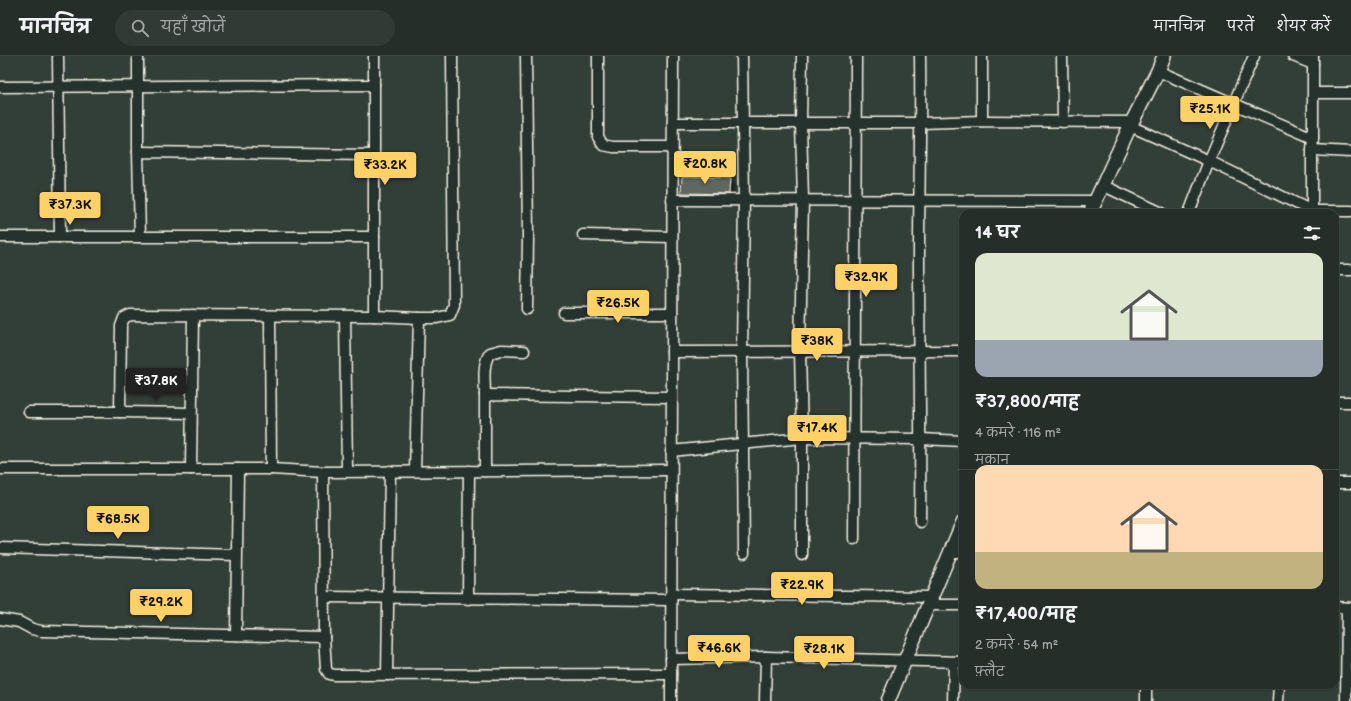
<!DOCTYPE html>
<html lang="hi">
<meta charset="utf-8">
<style>
:root{--surface:#262e2a;--page:#323a36;--text:#f1f3f6;--muted:#a4a8a8;--line:#424a47;--accent:#ffd166}
body{margin:0;font-family:"Balsamiq Sans","Playpen Sans Deva",sans-serif;background:var(--page);color:var(--text);height:100vh;display:flex;flex-direction:column;font-size:15px;white-space:nowrap}
*{box-sizing:border-box;margin:0}
p{font-size:13px;color:var(--muted)}
.icon{flex:none;width:22px;height:22px;fill:none;stroke:currentColor;stroke-width:2;stroke-linecap:round;stroke-linejoin:round}
.map{position:relative;flex:1;overflow:hidden}
.drawer{position:absolute;left:959px;top:153px;width:380px;height:480px;display:flex;flex-direction:column;background:var(--surface);border-radius:12px;box-shadow:0 1px 3px #0004,0 0 0 1px var(--line)}
.drawer>*{flex:none}
.price{position:absolute;translate:-50% -34px;padding:0 9px;border-radius:4px;background:var(--accent);color:#111;font-size:13px;line-height:26px;filter:drop-shadow(0 1px 2px #0008)}
.price::after{content:'';position:absolute;left:50%;top:24px;width:12px;height:9px;margin-left:-6px;background:inherit;clip-path:polygon(0 0,100% 0,50% 100%)}
.price.active{background:#222;color:#fff}
ul{padding:0;list-style:none}
li{display:grid;align-content:center;gap:8px;height:212px;padding:0 16px}
li+li{border-top:1px solid var(--line)}
li span{display:grid;place-items:center;height:124px;border-radius:12px;color:#555}
li>.icon{margin-inline-start:auto}
span .icon{width:72px;height:72px;fill:#fffc;stroke-width:1}
li b{font-size:17px}
h2{display:flex;justify-content:space-between;align-items:center;height:48px;padding:0 16px;font-size:17px}
header{display:flex;align-items:center;gap:24px;box-sizing:border-box;height:56px;padding:0 20px;background:var(--surface);border-bottom:1px solid var(--line)}
header strong{font-size:19px}
nav{display:flex;gap:22px;margin-inline-start:auto;font-size:14px}
.search{width:280px;height:36px;background:var(--page);display:flex;align-items:center;gap:10px;box-sizing:border-box;padding:0 14px;border-radius:22px;color:var(--muted);font-size:15px}
.map>svg:first-child{display:block}
.building{fill:#5f6861;stroke:#f4f1e8;filter:url(#shadow)}
.lines{fill:none;stroke-linecap:round;stroke-linejoin:round}
.minor-casing{stroke:#f4f1e8;stroke-width:13}
.tertiary-casing{stroke:#f4f1e8;stroke-width:16}
.minor{stroke:#26332d;stroke-width:10}
.tertiary{stroke:#26332d;stroke-width:13}
</style>
<header>
<strong>मानचित्र</strong>
<div class="search"><svg class="icon" aria-label="search" viewBox="0 0 24 24"><circle cx="10" cy="10" r="6"/><path d="M15 15l6 6"/></svg>यहाँ खोजें</div>
<nav><a>मानचित्र</a><a>परतें</a><a>शेयर करें</a></nav>
</header>
<div class="map">
<svg width="1351" height="645" viewBox="0 0 1351 645">
<defs>
<filter id="shadow"><feDropShadow dx="3.5" dy="3.5" stdDeviation="2" flood-color="#0009"/></filter>
</defs>
<rect width="100%" height="100%" fill="#323e38"/>
<filter id="ink" filterUnits="userSpaceOnUse"><feTurbulence type="fractalNoise" baseFrequency=".025" numOctaves="2"/><feDisplacementMap in="SourceGraphic" scale="8" xChannelSelector="R" yChannelSelector="G"/><feConvolveMatrix kernelMatrix="1 2 1 2 8 2 1 2 1" color-interpolation-filters="sRGB"/></filter>
<g filter="url(#ink)">
<!-- building -->
<polygon class="building" points="682,120 730,122 729,138 681,137"/>
<g class="lines">
<defs>
<g id="minor">
<polyline points="58,0 60,181"/>
<polyline points="138,0 138,96"/>
<polyline points="374,0 374,260"/>
<polyline points="526,0 528,180 527,253"/>
<polyline points="598,0 598,81 603,89 613,91 672,91"/>
<polyline points="742,0 744,144 742,296 744,497"/>
<polyline points="802,0 801,67 803,144 800,295 802,382 802,499"/>
<polyline points="982,0 982,65"/>
<polyline points="1062,0 1063,66"/>
<polyline points="1293,0 1313,8"/>
<polyline points="0,31 374,29"/>
<polyline points="1314,37 1351,37"/>
<polyline points="673,67 921,67 982,65 1132,66"/>
<polyline points="1130,70 1209,105 1312,155 1312,94 1313,82 1158,15"/>
<polyline points="1313,82 1313,0"/>
<polyline points="1312,94 1351,96"/>
<polyline points="374,99 138,96 140,181 374,181"/>
<polyline points="1102,129 1162,157"/>
<polyline points="672,144 1096,145"/>
<polyline points="1312,155 1351,155"/>
<polyline points="1189,157 1209,105 1254,0"/>
<polyline points="583,179 672,181"/>
<polyline points="0,181 140,181"/>
<polyline points="1335,214 1351,214"/>
<polyline points="564,257 672,257"/>
<polyline points="270,260 271,413"/>
<polyline points="345,260 347,415"/>
<polyline points="672,296 963,295"/>
<path d="M485 339C485 325 482 308 490 297L501 294 524 295"/>
<polyline points="1335,346 1351,346"/>
<polyline points="29,356 120,356 121,270 124,262 130,259 374,260 419,262 437,262 450,259 454,249 452,0"/>
<polyline points="120,356 191,357"/>
<polyline points="671,395 802,382 921,383 963,385"/>
<polyline points="0,413 271,413 323,416"/>
<polyline points="191,413 193,259"/>
<polyline points="415,415 419,262"/>
<polyline points="485,415 485,339 671,341"/>
<polyline points="1335,427 1351,427"/>
<path d="M920 466C921 377 919 289 919 200 919 133 921 67 920 0"/>
<polyline points="854,483 856,0"/>
<polyline points="0,492 236,499"/>
<polyline points="951,496 963,496"/>
<polyline points="671,538 933,541"/>
<polyline points="324,541 671,544"/>
<polyline points="468,543 469,415"/>
<polyline points="929,549 963,549"/>
<polyline points="1335,551 1351,552"/>
<polyline points="0,563 19,566 32,573 41,575 324,581"/>
<polyline points="236,579 238,413"/>
<polyline points="671,603 766,601"/>
<polyline points="671,618 335,619 329,618 326,613 324,581 323,416 671,414"/>
<polyline points="387,619 390,415"/>
<polyline points="1146,629 1146,645"/>
<polyline points="671,645 673,0"/>
<polyline points="765,645 766,601 963,606"/>
<polyline points="953,645 954,606"/>
<polyline points="1278,645 1279,629"/>
<polyline points="1346,645 1347,552"/>
</g>
<g id="tertiary">
<polyline points="1090,157 1130,70 1158,15 1164,0"/>
<polyline points="888,645 963,466"/>
</g>
</defs>
<!-- minor casing -->
<use href="#minor" class="minor-casing"/>
<!-- tertiary casing -->
<use href="#tertiary" class="tertiary-casing"/>
<!-- minor -->
<use href="#minor" class="minor"/>
<!-- tertiary -->
<use href="#tertiary" class="tertiary"/>
</g>
</g>
</svg>
<b class="price" style="left:1210px;top:74px">₹25.1K</b>
<b class="price" style="left:705px;top:129px">₹20.8K</b>
<b class="price" style="left:385px;top:130px">₹33.2K</b>
<b class="price" style="left:70px;top:170px">₹37.3K</b>
<b class="price" style="left:866px;top:242px">₹32.9K</b>
<b class="price" style="left:618px;top:268px">₹26.5K</b>
<b class="price" style="left:817px;top:306px">₹38K</b>
<b class="price active" style="left:156px;top:346px">₹37.8K</b>
<b class="price" style="left:817px;top:393px">₹17.4K</b>
<b class="price" style="left:118px;top:484px">₹68.5K</b>
<b class="price" style="left:802px;top:550px">₹22.9K</b>
<b class="price" style="left:161px;top:567px">₹29.2K</b>
<b class="price" style="left:719px;top:613px">₹46.6K</b>
<b class="price" style="left:824px;top:614px">₹28.1K</b>
<section class="drawer">
<h2>14 घर<svg class="icon" aria-label="filters" viewBox="0 0 24 24"><path d="M4 7h16M4 17h16"/><circle cx="9" cy="7" r="2"/><circle cx="15" cy="17" r="2"/></svg></h2>
<ul>
<li><span style="background:linear-gradient(#dfe7d0 70%,#9aa5b1 0)"><svg class="icon" aria-label="home" viewBox="0 0 24 24"><path d="M3 11l9-7 9 7M6 9v11h12V9"/></svg></span><div><b>₹37,800/माह</b><p>4 कमरे · 116 m²</p><p>मकान</p></div></li>
<li><span style="background:linear-gradient(#ffd9b3 70%,#c2b280 0)"><svg class="icon" aria-label="home" viewBox="0 0 24 24"><path d="M3 11l9-7 9 7M6 9v11h12V9"/></svg></span><div><b>₹17,400/माह</b><p>2 कमरे · 54 m²</p><p>फ़्लैट</p></div></li>
</ul>
</section>
</div>
